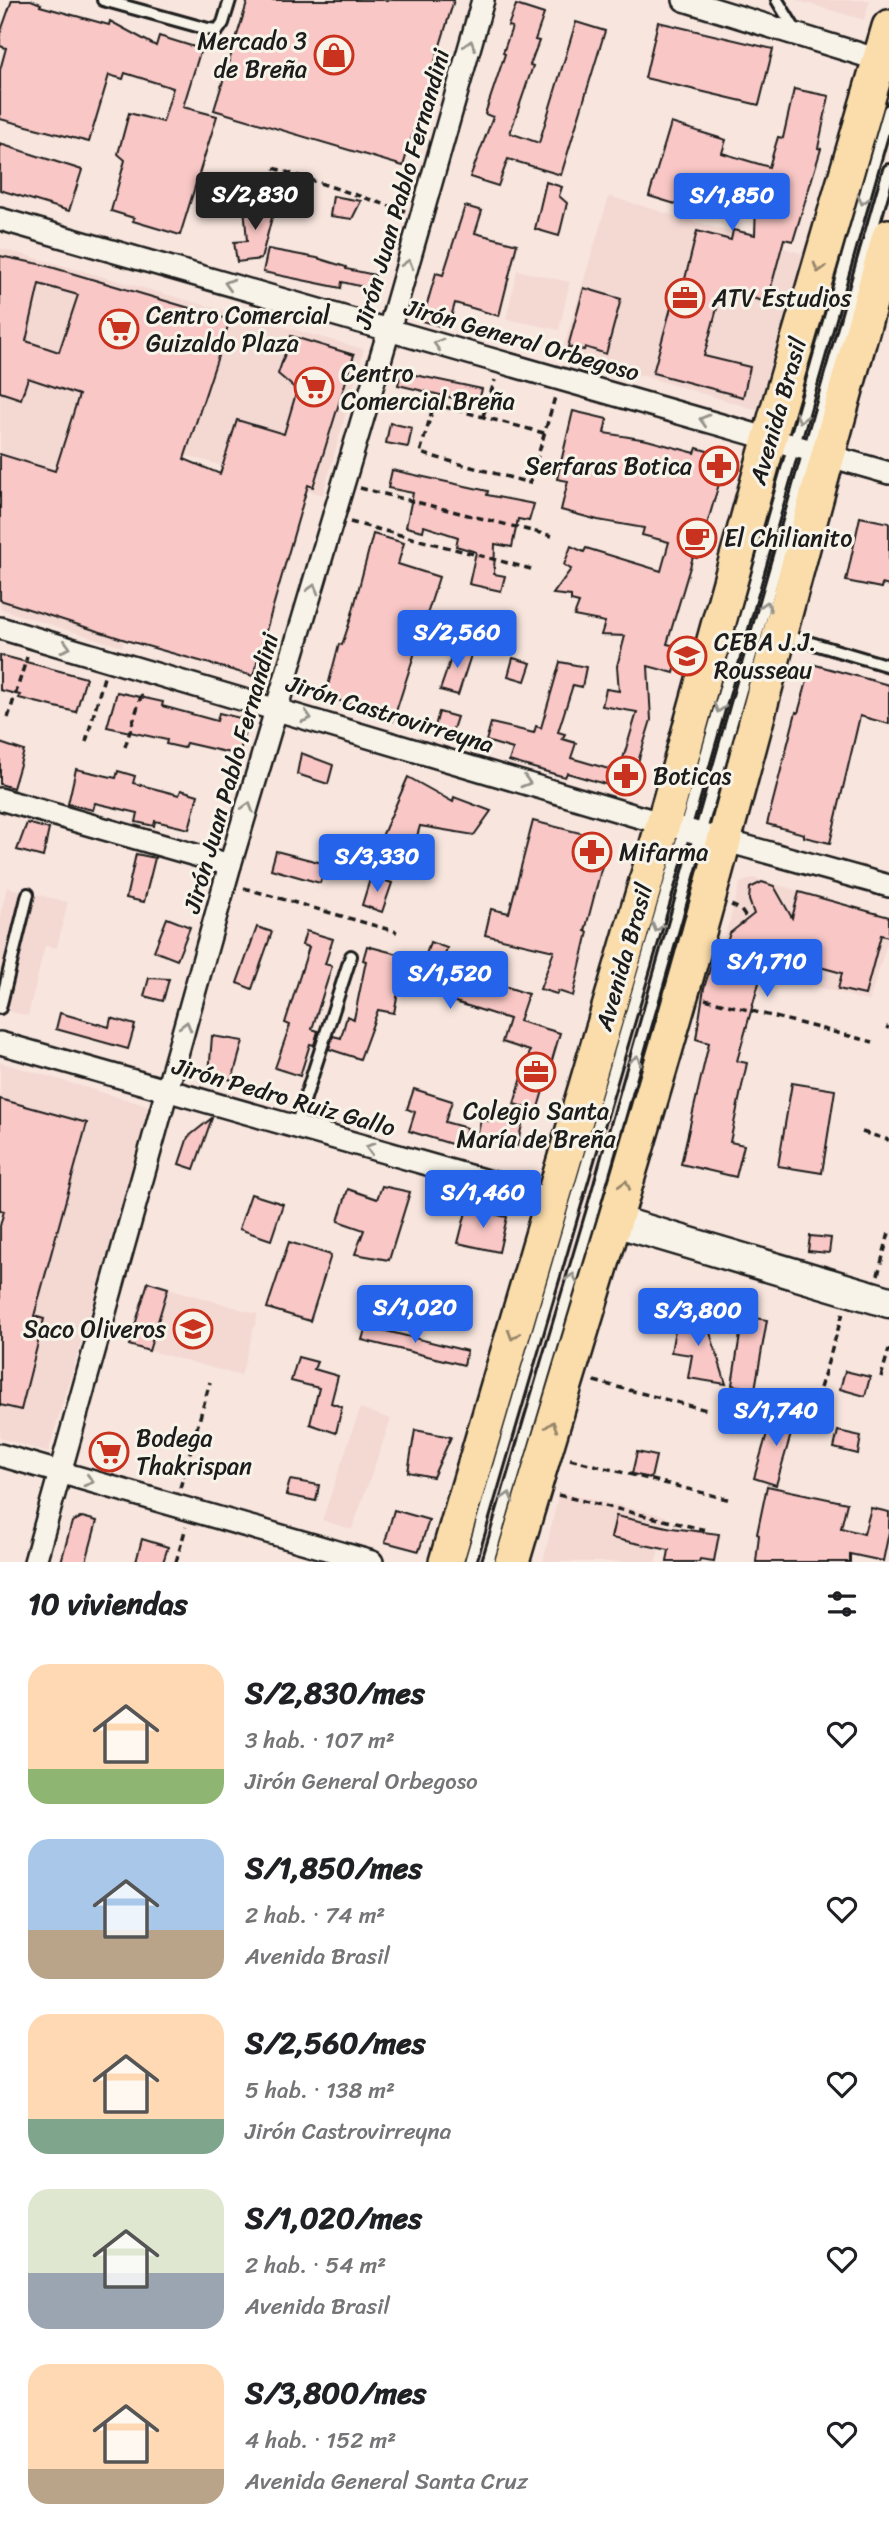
<!DOCTYPE html>
<html lang="es">
<meta charset="utf-8">
<style>
:root{--surface:#fff;--page:#f6f6f6;--text:#202124;--muted:#757577;--accent:#2563eb}
body{margin:0;font-family:Sriracha,sans-serif;background:var(--page);color:var(--text);height:100vh;display:flex;flex-direction:column;font-size:26px;white-space:nowrap}
*{box-sizing:border-box;margin:0}
p{font-size:23px;color:var(--muted)}
.icon{flex:none;width:38px;height:38px;fill:none;stroke:currentColor;stroke-width:2;stroke-linecap:round;stroke-linejoin:round}
.map{position:relative;height:1562px;overflow:hidden}
.details{display:flex;flex-direction:column;background:var(--surface);flex:1}
.details>*{flex:none}
.price{position:absolute;translate:-50% -60px;padding:0 16px;border-radius:7px;background:var(--accent);color:#fff;font-size:23px;line-height:46px;filter:drop-shadow(0 2px 4px #0008)}
.price::after{content:'';position:absolute;left:50%;top:42px;width:21px;height:16px;margin-left:-10px;background:inherit;clip-path:polygon(0 0,100% 0,50% 100%)}
.price.selected{background:#222;color:#fff}
ul{padding:0;list-style:none}
li{display:flex;align-items:center;gap:21px;height:175px;padding:0 28px}
li span{display:grid;place-items:center;flex:none;width:196px;height:140px;border-radius:21px;color:#555}
li>.icon{margin-inline-start:auto}
span .icon{width:84px;height:84px;fill:#fffc;stroke-width:1}
li b{font-size:30px}
h2{display:flex;justify-content:space-between;align-items:center;height:84px;padding:0 28px;font-size:30px}
.map>svg:first-child{display:block}
.built{fill:#f4d9d3}
.building{fill:#f9c8c6;stroke:#1c1c1c;stroke-width:2;fill-rule:evenodd}
.lines{fill:none;stroke-linecap:round;stroke-linejoin:round}
.lane-casing{stroke:#1c1c1c;stroke-width:16}
.street-casing{stroke:#1c1c1c;stroke-width:26}
.secondary-casing{stroke:#1c1c1c;stroke-width:35}
.primary-casing{stroke:#1c1c1c;stroke-width:38}
.path{stroke:#1c1c1c;stroke-width:3.5;stroke-dasharray:7 5;stroke-linecap:butt}
.lane{stroke:#f7f3e8;stroke-width:10}
.street{stroke:#f7f3e8;stroke-width:21}
.secondary{stroke:#f7f3e8;stroke-width:30}
.primary{stroke:#fbddab;stroke-width:33}
.oneway{stroke:#94928c}
.oneway2{stroke:#97866b}
.labels{text-anchor:middle;stroke-width:6;stroke-linejoin:round;paint-order:stroke}
.poi-label{font-size:24px;fill:#1c1c1c;stroke:#f7f3e8;text-anchor:start}
.street-label{font-size:24px;fill:#1c1c1c;stroke:#f7f3e8}
</style>
<div class="map">
<svg width="889" height="1562" viewBox="0 0 889 1562">
<rect width="100%" height="100%" fill="#f8e6de"/>
<filter id="ink" filterUnits="userSpaceOnUse"><feTurbulence type="fractalNoise" baseFrequency=".0143" numOctaves="2"/><feDisplacementMap in="SourceGraphic" scale="14" xChannelSelector="R" yChannelSelector="G"/><feConvolveMatrix kernelMatrix="1 2 1 2 8 2 1 2 1" color-interpolation-filters="sRGB"/></filter>
<g filter="url(#ink)">
<!-- built -->
<g class="built">
<polygon points="795,0 870,0 864,20"/>
<polygon points="609,196 804,254 757,410 562,352"/>
<polygon points="0,248 364,349 323,495 188,456 122,647 0,609"/>
<polygon points="517,270 570,282 559,330 506,319"/>
<polygon points="753,878 889,916 889,937 869,1002 719,957 740,883"/>
<polygon points="7,887 68,902 57,948 45,946 28,1016 0,1009 0,915"/>
<polygon points="0,1062 152,1107 48,1453 0,1438"/>
<polygon points="148,1282 258,1314 241,1376 129,1345"/>
<polygon points="360,1408 391,1419 352,1530 322,1520"/>
<polygon points="559,1492 666,1516 656,1562 543,1562"/>
</g>
<!-- building -->
<g class="building">
<polygon points="12,0 31,0 41,4 40,6 109,25 110,21 156,46 159,36 201,49 183,107 217,116 180,235 133,221 134,218 111,211 125,160 118,154 129,113 163,122 173,88 125,73 123,79 109,75 89,142 0,119 0,70 6,48 0,46 0,34"/>
<polygon points="248,0 454,0 403,166 214,110"/>
<polygon points="516,5 544,14 535,40 539,41 530,65 533,66 510,133 539,143 576,22 605,31 561,175 508,159 498,186 470,177 493,117 485,114 505,54 503,53 512,27 508,26"/>
<polygon points="658,22 773,49 759,105 645,78"/>
<polygon points="794,89 829,96 818,148 821,149 793,241 784,239 767,302 722,290 704,356 750,367 743,397 653,373 675,293 681,295 697,231 731,240 733,230 755,235 756,204 712,190 705,213 649,196 671,123 726,140 722,153 769,167 778,137 783,138"/>
<polygon points="0,144 82,170 69,211 0,190"/>
<polygon points="546,182 562,187 559,196 567,203 559,236 535,229"/>
<polygon points="333,196 361,201 352,219 330,216"/>
<polygon points="276,202 261,259 237,262 234,242 247,241 244,206"/>
<polygon points="465,206 482,211 475,233 517,244 499,316 455,303 448,328 422,321 436,273 443,275"/>
<polygon points="268,249 317,258 346,267 346,269 375,275 372,289 342,282 341,288 263,272"/>
<path d="M0 256 44 265 230 320 184 459 220 474 237 420 284 434 297 390 278 374 291 336 354 355 313 487 308 485 253 676 129 641 0 600V454L55 471 79 395 28 378 21 399 0 392ZM39 284 78 295 59 352 26 341Z"/>
<polygon points="584,288 621,299 606,354 585,347 584,350 568,347"/>
<polygon points="401,372 482,389 478,404 398,385"/>
<polygon points="573,411 607,419 604,433 647,440 695,453 697,448 727,457 697,558 693,557 667,644 681,647 674,673 648,666 651,720 629,791 567,773 565,777 509,761 513,749 486,741 491,723 534,733 536,726 541,728 560,662 586,667 582,687 573,685 558,732 565,734 562,739 576,743 571,758 619,772 637,712 602,706 606,689 619,691 617,666 625,636 601,635 605,622 574,616 579,603 571,601 571,596 553,594 571,569 564,565 571,546 584,552 586,548 661,571 669,542 642,535 644,528 598,520 561,510 568,481 557,479"/>
<polygon points="390,423 412,428 408,447 386,443"/>
<polygon points="392,470 488,491 487,495 534,504 529,521 518,519 512,547 495,544 494,574 505,576 501,591 469,584 476,552 456,546 458,537 424,526 423,531 406,527 413,493 388,488"/>
<polygon points="860,517 889,523 889,586 882,584 881,588 846,581"/>
<polygon points="373,534 404,543 398,564 439,577 393,721 368,713 370,709 325,697 339,644 342,645 351,618"/>
<polygon points="456,644 473,649 458,695 440,690"/>
<polygon points="0,655 86,678 76,712 19,698 20,695 0,690"/>
<polygon points="513,658 531,663 525,681 508,676"/>
<polygon points="812,664 889,685 889,724 860,716 830,843 804,837 804,834 767,824 796,712 798,713"/>
<polygon points="117,692 163,702 162,706 217,721 219,713 248,720 239,755 186,743 184,748 166,744 167,740 107,727"/>
<polygon points="439,712 457,717 451,735 434,730"/>
<polygon points="0,743 24,751 13,788 0,784"/>
<polygon points="301,753 333,765 328,784 297,774"/>
<polygon points="76,769 116,778 118,771 135,776 133,783 179,795 181,790 198,795 189,829 155,821 154,826 136,822 138,813 95,803 93,810 68,804"/>
<polygon points="408,777 453,802 454,797 491,811 474,835 420,826 413,850 379,843"/>
<polygon points="533,821 604,839 607,847 585,931 588,932 573,996 558,991 557,994 540,989 554,951 485,935 491,909 509,913"/>
<polygon points="27,823 49,829 43,857 17,850"/>
<polygon points="276,851 326,864 320,883 271,869"/>
<polygon points="136,854 155,858 144,902 126,898"/>
<polygon points="371,876 392,883 382,912 362,905"/>
<polygon points="762,882 774,886 792,918 799,892 889,917 889,937 881,935 865,995 838,989 842,973 805,963 802,973 764,965 737,1061 747,1063 730,1142 744,1145 736,1177 681,1164 709,1043 696,1039 704,988 712,962 720,964 730,933 754,914 749,900 750,888"/>
<polygon points="167,918 190,927 177,960 154,951"/>
<polygon points="257,927 272,932 252,989 237,983"/>
<polygon points="306,931 333,939 325,964 332,966 312,1029 318,1031 314,1045 310,1044 300,1076 275,1068 290,1025 285,1023 309,947 302,945"/>
<polygon points="430,942 447,948 441,965 528,994 519,1021 560,1033 537,1111 514,1104 530,1051 502,1042 509,1019 449,1000 454,983 402,971 394,1013 378,1010 360,1059 329,1049 333,1036 341,1038 347,1016 354,1019 366,961 363,960 367,946 424,961"/>
<polygon points="149,978 169,979 163,1001 144,996"/>
<polygon points="60,1013 109,1027 111,1018 135,1025 128,1049 56,1029"/>
<polygon points="212,1036 243,1041 232,1080 209,1074"/>
<polygon points="792,1083 835,1090 822,1173 778,1166"/>
<polygon points="414,1089 452,1101 445,1122 467,1128 461,1147 409,1131 415,1112 407,1109"/>
<polygon points="0,1099 87,1123 34,1316 44,1319 21,1410 0,1405 0,1226 4,1211 0,1210"/>
<polygon points="493,1112 522,1125 517,1146 477,1138 481,1119 489,1121"/>
<polygon points="212,1118 194,1169 179,1164 188,1137"/>
<polygon points="382,1186 410,1192 389,1260 355,1254 364,1230 338,1221 348,1189 377,1199"/>
<polygon points="251,1194 283,1204 271,1240 239,1229"/>
<polygon points="467,1208 507,1217 499,1252 458,1243"/>
<polygon points="810,1236 831,1238 829,1253 808,1251"/>
<polygon points="289,1242 331,1255 310,1321 267,1308"/>
<polygon points="148,1282 168,1288 149,1351 129,1345"/>
<polygon points="678,1313 710,1319 708,1326 726,1384 688,1378 692,1355 671,1352"/>
<polygon points="743,1316 767,1320 755,1389 732,1385"/>
<polygon points="366,1326 467,1351 464,1365 362,1340"/>
<polygon points="298,1357 317,1362 314,1369 338,1376 331,1403 342,1407 336,1433 310,1424 319,1388 291,1381"/>
<polygon points="845,1371 870,1377 865,1396 840,1389"/>
<polygon points="779,1409 797,1414 776,1485 754,1478 768,1430 772,1431"/>
<polygon points="415,1430 451,1437 433,1477 408,1472"/>
<polygon points="838,1431 861,1436 858,1454 834,1448"/>
<polygon points="637,1452 656,1456 651,1478 632,1474"/>
<polygon points="290,1480 319,1485 316,1501 286,1495"/>
<polygon points="767,1486 847,1503 841,1528 864,1534 871,1508 889,1512 889,1532 883,1561 850,1554 850,1562 756,1562 759,1535 757,1534"/>
<polygon points="394,1510 429,1520 419,1551 385,1542"/>
<polygon points="616,1516 672,1528 719,1534 714,1561 700,1559 699,1562 667,1562 669,1550 611,1538"/>
<polygon points="82,1517 97,1521 86,1562 61,1562 72,1522"/>
<polygon points="142,1539 168,1547 163,1562 136,1562"/>
</g>
<g class="lines">
<defs>
<g id="lane">
<polyline points="103,0 208,29 218,30 223,23 230,0"/>
<polyline points="777,0 797,33"/>
<polyline points="784,635 889,666"/>
<polyline points="0,1008 28,894"/>
<polyline points="296,1126 351,956"/>
<polyline points="470,1562 685,829 889,110"/>
<polyline points="488,1562 592,1213 889,170"/>
</g>
<g id="street">
<polyline points="684,0 889,63"/>
<polyline points="0,219 889,473"/>
<polyline points="0,628 636,816 889,886"/>
<polyline points="0,799 230,865"/>
<polyline points="0,1043 554,1200"/>
<polyline points="0,1455 372,1562"/>
<polyline points="35,1562 230,865 389,330 483,0"/>
</g>
<polyline id="secondary" points="615,1221 889,1302"/>
<g id="primary">
<polyline points="446,1562 670,800 776,415 889,27"/>
<path d="M512 1562C579 1336 650 1112 712 885 771 669 827 452 889 236"/>
</g>
</defs>
<!-- lane casing -->
<use href="#lane" class="lane-casing"/>
<!-- street casing -->
<use href="#street" class="street-casing"/>
<!-- secondary casing -->
<use href="#secondary" class="secondary-casing"/>
<!-- primary casing -->
<use href="#primary" class="primary-casing"/>
<!-- path -->
<g class="path">
<polyline points="274,168 405,211"/>
<polyline points="483,416 495,380"/>
<polyline points="544,433 434,404 420,453 530,483 555,397"/>
<polyline points="360,488 552,536"/>
<polyline points="350,522 535,570"/>
<polyline points="8,718 27,657"/>
<polyline points="86,742 104,677"/>
<polyline points="125,747 143,690"/>
<polyline points="244,888 397,932"/>
<polyline points="731,905 740,909 747,919"/>
<polyline points="705,999 873,1042"/>
<polyline points="886,1027 889,1028"/>
<polyline points="862,1132 889,1140"/>
<polyline points="878,1275 889,1233"/>
<polyline points="881,1377 889,1349"/>
<polyline points="594,1381 707,1410"/>
<polyline points="887,1430 889,1430"/>
<polyline points="806,1434 843,1313"/>
<polyline points="570,1459 731,1500"/>
<polyline points="180,1488 210,1382"/>
<polyline points="558,1495 706,1530"/>
<polyline points="176,1562 186,1527"/>
</g>
<!-- lane -->
<use href="#lane" class="lane"/>
<!-- street -->
<use href="#street" class="street"/>
<!-- secondary -->
<use href="#secondary" class="secondary"/>
<!-- primary -->
<use href="#primary" class="primary"/>
</g>
<!-- one-way arrows -->
<defs><path id="oneway-chevron" d="M-2-3.5L2.5 0L-2 3.5" fill="none" stroke-width="1.6" stroke-linecap="round" stroke-linejoin="round" transform="scale(1.75)"/></defs>
<g class="oneway">
<use href="#oneway-chevron" transform="translate(470 45) rotate(-74)"/>
<use href="#oneway-chevron" transform="translate(863 200) rotate(106)"/>
<use href="#oneway-chevron" transform="translate(408 264) rotate(-74)"/>
<use href="#oneway-chevron" transform="translate(229 284) rotate(-164)"/>
<use href="#oneway-chevron" transform="translate(438 344) rotate(-164)"/>
<use href="#oneway-chevron" transform="translate(801 418) rotate(106)"/>
<use href="#oneway-chevron" transform="translate(704 420) rotate(-164)"/>
<use href="#oneway-chevron" transform="translate(313 589) rotate(-74)"/>
<use href="#oneway-chevron" transform="translate(766 606) rotate(-74)"/>
<use href="#oneway-chevron" transform="translate(66 647) rotate(16)"/>
<use href="#oneway-chevron" transform="translate(719 708) rotate(106)"/>
<use href="#oneway-chevron" transform="translate(307 717) rotate(17)"/>
<use href="#oneway-chevron" transform="translate(526 782) rotate(17)"/>
<use href="#oneway-chevron" transform="translate(248 807) rotate(-73)"/>
<use href="#oneway-chevron" transform="translate(657 927) rotate(106)"/>
<use href="#oneway-chevron" transform="translate(186 1026) rotate(-75)"/>
<use href="#oneway-chevron" transform="translate(636 1060) rotate(-74)"/>
<use href="#oneway-chevron" transform="translate(370 1148) rotate(-164)"/>
<use href="#oneway-chevron" transform="translate(572 1278) rotate(-73)"/>
<use href="#oneway-chevron" transform="translate(89 1481) rotate(16)"/>
<use href="#oneway-chevron" transform="translate(508 1497) rotate(-73)"/>
</g>
<g class="oneway2">
<use href="#oneway-chevron" transform="translate(819 268) rotate(106)"/>
<use href="#oneway-chevron" transform="translate(625 1185) rotate(-74)"/>
<use href="#oneway-chevron" transform="translate(513 1335) rotate(107)"/>
<use href="#oneway-chevron" transform="translate(552 1426) rotate(-73)"/>
</g>
</g>
<!-- icons -->
<defs>
<symbol id="shop-ring" viewBox="-11 -11 22 22"><circle r="9.5" fill="#f7f3e8" stroke="#c8321e" stroke-width="1.5"/><path d="M-5-2.5h2.3a2.7 3.5 0 0 1 5.4 0H5L5.5 6h-11ZM-1.5-2.5h3a1.5 2.3 0 0 0-3 0Z" fill="#c8321e"/></symbol>
<symbol id="office-ring" viewBox="-11 -11 22 22"><circle r="9.5" fill="#f7f3e8" stroke="#c8321e" stroke-width="1.5"/><path d="M-6-3h4V-5.5h4V-3h4V5H-6ZM-1-4.5V-3h2v-1.5ZM-6 0V1H6V0Z" fill="#c8321e"/></symbol>
<symbol id="supermarket-ring" viewBox="-11 -11 22 22"><circle r="9.5" fill="#f7f3e8" stroke="#c8321e" stroke-width="1.5"/><path d="M-6-5.5h2.5l.6 2H6L4.5 2H-2.5L-4.4-4H-6ZM-1.5 3.2a1.3 1.3 0 1 0 .1 0ZM3 3.2a1.3 1.3 0 1 0 .1 0Z" fill="#c8321e"/></symbol>
<symbol id="pharmacy-ring" viewBox="-11 -11 22 22"><circle r="9.5" fill="#f7f3e8" stroke="#c8321e" stroke-width="1.5"/><path d="M-2-6h4v4h4v4h-4v4h-4v-4h-4v-4h4Z" fill="#c8321e"/></symbol>
<symbol id="cafe-ring" viewBox="-11 -11 22 22"><circle r="9.5" fill="#f7f3e8" stroke="#c8321e" stroke-width="1.5"/><path d="M-5.5-4.5H6V0H3Q3 3.5 0 3.5H-2.5Q-5.5 3.5-5.5 0ZM3-3.2v2h1.7v-2ZM-6 4.5H4V6H-6Z" fill="#c8321e"/></symbol>
<symbol id="school-ring" viewBox="-11 -11 22 22"><circle r="9.5" fill="#f7f3e8" stroke="#c8321e" stroke-width="1.5"/><path d="M0-5L7-2L0 1L-7-2ZM-4 1L0 2.5L4 1V4Q0 6-4 4Z" fill="#c8321e"/></symbol>
</defs>
<g fill-rule="evenodd">
<use href="#shop-ring" x="312" y="33" width="44" height="44"/>
<use href="#office-ring" x="663" y="276" width="44" height="44"/>
<use href="#supermarket-ring" x="97" y="307" width="44" height="44"/>
<use href="#supermarket-ring" x="292" y="365" width="44" height="44"/>
<use href="#pharmacy-ring" x="697" y="444" width="44" height="44"/>
<use href="#cafe-ring" x="675" y="516" width="44" height="44"/>
<use href="#school-ring" x="665" y="634" width="44" height="44"/>
<use href="#pharmacy-ring" x="604" y="754" width="44" height="44"/>
<use href="#pharmacy-ring" x="570" y="830" width="44" height="44"/>
<use href="#office-ring" x="514" y="1050" width="44" height="44"/>
<use href="#school-ring" x="171" y="1307" width="44" height="44"/>
<use href="#supermarket-ring" x="87" y="1430" width="44" height="44"/>
</g>
<g class="labels">
<!-- poi labels -->
<g class="poi-label">
<text x="307" y="49" text-anchor="end">Mercado 3<tspan x="307" dy="28">de Breña</tspan></text>
<text x="712" y="306">ATV Estudios</text>
<text x="146" y="323">Centro Comercial<tspan x="146" dy="28">Guizaldo Plaza</tspan></text>
<text x="341" y="381">Centro<tspan x="341" dy="28">Comercial Breña</tspan></text>
<text x="692" y="474" text-anchor="end">Serfaras Botica</text>
<text x="724" y="546">El Chilianito</text>
<text x="714" y="650">CEBA J.J.<tspan x="714" dy="28">Rousseau</tspan></text>
<text x="653" y="784">Boticas</text>
<text x="619" y="860">Mifarma</text>
<text x="536" y="1119" text-anchor="middle">Colegio Santa<tspan x="536" dy="28">María de Breña</tspan></text>
<text x="166" y="1337" text-anchor="end">Saco Oliveros</text>
<text x="136" y="1446">Bodega<tspan x="136" dy="28">Thakrispan</tspan></text>
</g>
<!-- street labels -->
<g class="street-label">
<text transform="translate(402 189) rotate(-74)" y="8">Jirón Juan Pablo Fernandini</text>
<text transform="translate(522 340) rotate(16)" y="8">Jirón General Orbegoso</text>
<text transform="translate(778 411) rotate(-74)" y="8">Avenida Brasil</text>
<text transform="translate(390 714) rotate(17)" y="8">Jirón Castrovirreyna</text>
<text transform="translate(231 773) rotate(-74)" y="8">Jirón Juan Pablo Fernandini</text>
<text transform="translate(624 957) rotate(-74)" y="8">Avenida Brasil</text>
<text transform="translate(284 1097) rotate(16)" y="8">Jirón Pedro Ruiz Gallo</text>
</g>
</g>
</svg>
<b class="price selected" style="left:255px;top:232px">S/2,830</b>
<b class="price" style="left:732px;top:233px">S/1,850</b>
<b class="price" style="left:457px;top:670px">S/2,560</b>
<b class="price" style="left:377px;top:894px">S/3,330</b>
<b class="price" style="left:767px;top:999px">S/1,710</b>
<b class="price" style="left:450px;top:1011px">S/1,520</b>
<b class="price" style="left:483px;top:1230px">S/1,460</b>
<b class="price" style="left:415px;top:1345px">S/1,020</b>
<b class="price" style="left:698px;top:1348px">S/3,800</b>
<b class="price" style="left:776px;top:1448px">S/1,740</b>
</div>
<section class="details">
<h2>10 viviendas<svg class="icon" aria-label="filters" viewBox="0 0 24 24"><path d="M4 7h16M4 17h16"/><circle cx="9" cy="7" r="2"/><circle cx="15" cy="17" r="2"/></svg></h2>
<ul>
<li><span style="background:linear-gradient(#ffd9b3 75%,#8fb573 0)"><svg class="icon" aria-label="home" viewBox="0 0 24 24"><path d="M3 11l9-7 9 7M6 9v11h12V9"/></svg></span><div><b>S/2,830/mes</b><p>3 hab. · 107 m²</p><p>Jirón General Orbegoso</p></div><svg class="icon" aria-label="heart" viewBox="0 0 24 24"><path d="M12 20l-8-8c-3-5 5-10 8-4 3-6 11-1 8 4z"/></svg></li>
<li><span style="background:linear-gradient(#a9c7e8 65%,#b9a48a 0)"><svg class="icon" aria-label="home" viewBox="0 0 24 24"><path d="M3 11l9-7 9 7M6 9v11h12V9"/></svg></span><div><b>S/1,850/mes</b><p>2 hab. · 74 m²</p><p>Avenida Brasil</p></div><svg class="icon" aria-label="heart" viewBox="0 0 24 24"><path d="M12 20l-8-8c-3-5 5-10 8-4 3-6 11-1 8 4z"/></svg></li>
<li><span style="background:linear-gradient(#ffd9b3 75%,#7fa58c 0)"><svg class="icon" aria-label="home" viewBox="0 0 24 24"><path d="M3 11l9-7 9 7M6 9v11h12V9"/></svg></span><div><b>S/2,560/mes</b><p>5 hab. · 138 m²</p><p>Jirón Castrovirreyna</p></div><svg class="icon" aria-label="heart" viewBox="0 0 24 24"><path d="M12 20l-8-8c-3-5 5-10 8-4 3-6 11-1 8 4z"/></svg></li>
<li><span style="background:linear-gradient(#dfe7d0 60%,#9aa5b1 0)"><svg class="icon" aria-label="home" viewBox="0 0 24 24"><path d="M3 11l9-7 9 7M6 9v11h12V9"/></svg></span><div><b>S/1,020/mes</b><p>2 hab. · 54 m²</p><p>Avenida Brasil</p></div><svg class="icon" aria-label="heart" viewBox="0 0 24 24"><path d="M12 20l-8-8c-3-5 5-10 8-4 3-6 11-1 8 4z"/></svg></li>
<li><span style="background:linear-gradient(#ffd9b3 75%,#b9a48a 0)"><svg class="icon" aria-label="home" viewBox="0 0 24 24"><path d="M3 11l9-7 9 7M6 9v11h12V9"/></svg></span><div><b>S/3,800/mes</b><p>4 hab. · 152 m²</p><p>Avenida General Santa Cruz</p></div><svg class="icon" aria-label="heart" viewBox="0 0 24 24"><path d="M12 20l-8-8c-3-5 5-10 8-4 3-6 11-1 8 4z"/></svg></li>
</ul>
</section>
